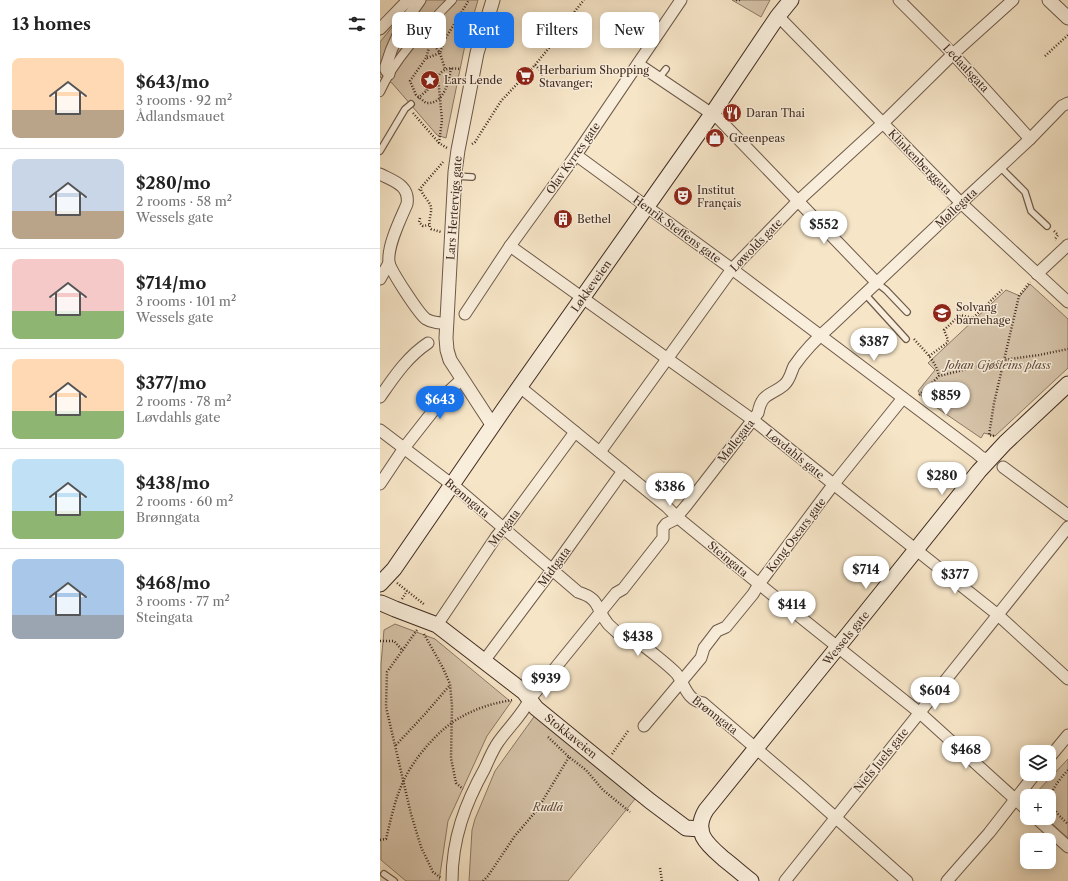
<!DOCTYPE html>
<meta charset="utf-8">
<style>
:root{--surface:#fff;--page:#f2f2f2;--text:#222;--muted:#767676;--line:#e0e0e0;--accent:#1a73e8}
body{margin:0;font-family:"Libre Caslon Text",serif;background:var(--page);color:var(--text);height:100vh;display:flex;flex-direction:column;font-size:15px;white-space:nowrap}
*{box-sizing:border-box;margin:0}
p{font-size:13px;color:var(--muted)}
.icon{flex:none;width:22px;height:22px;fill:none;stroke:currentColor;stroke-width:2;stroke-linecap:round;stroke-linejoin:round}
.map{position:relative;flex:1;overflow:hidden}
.details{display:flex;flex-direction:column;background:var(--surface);width:380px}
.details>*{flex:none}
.hud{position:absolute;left:12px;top:12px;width:380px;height:36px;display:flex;gap:8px}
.buttons{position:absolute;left:640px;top:745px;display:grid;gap:8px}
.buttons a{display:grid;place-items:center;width:36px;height:36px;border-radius:8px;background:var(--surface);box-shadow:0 2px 10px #0003;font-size:20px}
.price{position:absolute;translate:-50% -34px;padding:0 9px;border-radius:14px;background:#fff;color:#222;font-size:13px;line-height:26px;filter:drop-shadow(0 1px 2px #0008)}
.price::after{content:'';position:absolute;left:50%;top:24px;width:12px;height:9px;margin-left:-6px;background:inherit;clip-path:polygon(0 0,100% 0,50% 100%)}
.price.on{background:var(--accent);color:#fff}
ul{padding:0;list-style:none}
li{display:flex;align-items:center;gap:12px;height:100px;padding:0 12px}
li+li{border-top:1px solid var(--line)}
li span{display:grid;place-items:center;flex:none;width:112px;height:80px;border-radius:8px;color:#555}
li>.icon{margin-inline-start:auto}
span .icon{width:48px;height:48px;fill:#fffc;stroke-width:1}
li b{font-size:17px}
h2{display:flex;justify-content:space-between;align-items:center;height:48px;padding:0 12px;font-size:17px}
.tag{padding:0 14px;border-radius:8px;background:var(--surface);box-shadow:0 2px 10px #0003;font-size:14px;line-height:36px}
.tag.on{background:var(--accent);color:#fff}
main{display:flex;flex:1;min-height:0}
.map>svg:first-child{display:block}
.green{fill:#d7c5ab;stroke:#8c7866}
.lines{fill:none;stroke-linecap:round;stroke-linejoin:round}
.service-casing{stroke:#6e5a4a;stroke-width:8}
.pedestrian-casing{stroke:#6e5a4a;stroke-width:10}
.minor-casing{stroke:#6e5a4a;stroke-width:13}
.tertiary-casing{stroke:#6e5a4a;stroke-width:15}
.secondary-casing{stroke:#412b21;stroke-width:17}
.path{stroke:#412b21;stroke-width:2.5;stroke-dasharray:1 2;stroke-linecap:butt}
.service{stroke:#f9eedb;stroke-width:5.5}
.pedestrian{stroke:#f9eedb;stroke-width:8}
.minor{stroke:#f9eedb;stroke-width:11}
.tertiary{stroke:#f9eedb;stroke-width:13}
.secondary{stroke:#f9eedb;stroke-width:15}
.labels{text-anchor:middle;stroke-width:3;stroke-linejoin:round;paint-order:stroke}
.street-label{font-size:11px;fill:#412b21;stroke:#f9eedb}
.poi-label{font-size:11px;fill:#412b21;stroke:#f9eedb;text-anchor:start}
.park-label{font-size:11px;font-style:italic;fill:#5f4a3d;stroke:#f9eedb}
</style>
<main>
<section class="details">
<h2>13 homes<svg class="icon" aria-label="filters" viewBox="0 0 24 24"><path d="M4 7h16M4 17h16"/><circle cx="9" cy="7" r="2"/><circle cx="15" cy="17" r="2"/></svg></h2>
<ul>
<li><span style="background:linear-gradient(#ffd9b3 65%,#b9a48a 0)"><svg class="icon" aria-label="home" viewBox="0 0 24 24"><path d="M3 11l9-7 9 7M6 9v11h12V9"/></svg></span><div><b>$643/mo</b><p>3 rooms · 92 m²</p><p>Ådlandsmauet</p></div></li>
<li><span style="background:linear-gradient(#c9d6e8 65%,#b9a48a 0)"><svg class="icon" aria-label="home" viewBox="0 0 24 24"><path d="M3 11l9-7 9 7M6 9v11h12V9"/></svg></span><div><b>$280/mo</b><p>2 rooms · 58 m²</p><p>Wessels gate</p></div></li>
<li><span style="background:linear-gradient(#f6c9c9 65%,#8fb573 0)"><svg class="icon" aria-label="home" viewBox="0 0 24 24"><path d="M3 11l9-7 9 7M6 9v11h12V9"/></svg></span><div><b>$714/mo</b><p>3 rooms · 101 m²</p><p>Wessels gate</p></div></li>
<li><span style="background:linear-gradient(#ffd9b3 65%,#8fb573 0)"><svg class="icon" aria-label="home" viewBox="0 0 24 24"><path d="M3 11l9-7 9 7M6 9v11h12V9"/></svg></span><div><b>$377/mo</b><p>2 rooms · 78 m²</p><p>Løvdahls gate</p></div></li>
<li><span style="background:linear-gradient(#bfe0f5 65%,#8fb573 0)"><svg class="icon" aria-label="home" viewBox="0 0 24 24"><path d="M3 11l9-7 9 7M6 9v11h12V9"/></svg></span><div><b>$438/mo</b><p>2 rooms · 60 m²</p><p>Brønngata</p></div></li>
<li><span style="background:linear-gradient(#a9c7e8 70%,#9aa5b1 0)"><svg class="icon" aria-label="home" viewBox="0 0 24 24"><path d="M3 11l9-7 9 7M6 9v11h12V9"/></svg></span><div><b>$468/mo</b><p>3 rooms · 77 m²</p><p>Steingata</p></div></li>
</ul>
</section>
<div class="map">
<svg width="688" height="881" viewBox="0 0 688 881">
<rect width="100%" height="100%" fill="#f6e5c7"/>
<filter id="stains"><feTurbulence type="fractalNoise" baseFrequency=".005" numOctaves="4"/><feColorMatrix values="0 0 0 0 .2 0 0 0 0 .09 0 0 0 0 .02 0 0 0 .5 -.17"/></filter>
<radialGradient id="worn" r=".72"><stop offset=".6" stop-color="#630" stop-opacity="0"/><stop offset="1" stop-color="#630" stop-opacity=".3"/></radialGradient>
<!-- green -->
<g class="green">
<polygon points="34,0 98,0 85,45 66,138 57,135 12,83 0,77 0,42"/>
<polygon points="352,0 390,0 381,17"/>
<polygon points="650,284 688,319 688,368 615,436 604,433 601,438 544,399 538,391 555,370 548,363 626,290 640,296"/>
<polygon points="15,624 55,639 131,702 107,736 68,821 59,881 26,881 1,860 1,664 4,630"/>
<polygon points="156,714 255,799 188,881 89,881 92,830 95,819 115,771"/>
<polygon points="688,759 688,838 666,818 669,818 669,796 653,796"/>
</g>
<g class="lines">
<defs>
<g id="service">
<polyline points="279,78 286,69"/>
<polyline points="0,151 25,109 31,104"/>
<polyline points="620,167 645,192 651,211 667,226"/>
<polyline points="75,176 92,177"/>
<polyline points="497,283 506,290 527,312"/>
<polyline points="485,294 526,339"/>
<polyline points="4,874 14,881"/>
</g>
<path id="pedestrian" d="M0 92C16 56 45 28 72 0"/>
<g id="minor">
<polyline points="519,0 573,54 650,139"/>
<polyline points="398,16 581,203 688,302"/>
<polyline points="0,29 28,0"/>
<polyline points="258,64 338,118 497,283"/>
<path d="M9 74 6 70V66C13 41 24 21 40 0"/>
<polyline points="196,155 352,269 595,452 601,457 609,460"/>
<path d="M0 174C13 181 30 185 27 204 21 218 7 246 9 262 10 270 39 314 46 319 52 323 60 323 67 323"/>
<polyline points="130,246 373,420 618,615 688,679"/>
<polyline points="657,274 688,245"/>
<polyline points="0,279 9,263"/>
<polyline points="85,314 130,246 196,155 301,0"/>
<polyline points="140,387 287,507 297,517 379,584 540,713 647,810"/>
<path d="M0 397C14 377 27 357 48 343"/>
<path d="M0 430 79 490 198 592C221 599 215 608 228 624 231 627 245 640 249 641 252 642 255 640 258 642 267 648 288 665 296 673 305 684 306 700 323 703L420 786 527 881"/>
<polyline points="220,452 352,269 418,201 503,123 573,54 633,0"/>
<polyline points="623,467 688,515"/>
<polyline points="0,484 24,448 68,392 82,379"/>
<polyline points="57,625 116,537 131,519 195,432"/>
<polyline points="104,661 172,570 243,471"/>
<polyline points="264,726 321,658 324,648 337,631 346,627 373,594 379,584 453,485 523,398"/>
<polyline points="669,758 688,735"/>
<polyline points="656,818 688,847"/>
<path d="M72 881C72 839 85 804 105 768 109 759 113 749 119 741 129 727 142 715 150 699L236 593 243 589 283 538V528L286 524 294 520 306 506 378 413C382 392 391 396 404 385 410 380 411 372 414 366 425 350 438 337 452 325L581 203 650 139 682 106 688 103"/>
<polyline points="405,881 688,527"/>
<polyline points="567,881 609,833 655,774"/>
</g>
<g id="tertiary">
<polyline points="669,0 688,18"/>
<polyline points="113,426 70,360 67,350 66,338 75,172 78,150 97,53 113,0"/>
</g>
<g id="secondary">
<polyline points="0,584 14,569 124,409 332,114 398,16 411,0"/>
<polyline points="1,603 15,609 57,625 144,692 156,708 270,801 306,828 321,829"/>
<path d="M371 881C362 874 353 866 344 859 328 845 312 833 326 810L470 632 599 471 625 443 688 384"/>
</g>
</defs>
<!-- service casing -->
<use href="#service" class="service-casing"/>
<!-- pedestrian casing -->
<use href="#pedestrian" class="pedestrian-casing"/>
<!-- minor casing -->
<use href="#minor" class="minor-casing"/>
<!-- tertiary casing -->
<use href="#tertiary" class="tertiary-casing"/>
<!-- secondary casing -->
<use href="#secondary" class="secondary-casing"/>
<!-- path -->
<g class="path">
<polyline points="356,0 361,0"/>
<path d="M51 41 46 58 30 81 36 95 46 103C64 105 69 81 71 68"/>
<polyline points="51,41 60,53 65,69"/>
<polyline points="665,56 688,35"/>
<polyline points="47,58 60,53 65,39 89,0"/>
<polyline points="155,65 160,70 166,84"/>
<path d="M47 90C42 78 46 72 59 76"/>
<polyline points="38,98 57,82"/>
<polyline points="33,113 59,143 67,148"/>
<path d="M59 143 62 120 58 77C63 67 71 68 81 69"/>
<polyline points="92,144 95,142 121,101 155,65 187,26 195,11 204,0"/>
<polyline points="39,190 63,162"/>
<path d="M41 190C43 196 50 202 51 207 52 215 47 222 51 229L61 232"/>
<polyline points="40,218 39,222 43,226 49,225"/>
<polyline points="674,231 678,235 675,239 676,240"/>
<path d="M534 339C545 352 555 359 559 376"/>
<polyline points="549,356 567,343 568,340 564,330 580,315 593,318 622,290"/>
<polyline points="539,395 559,376 623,360 659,355 688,349"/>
<polyline points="614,436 609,435 614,403 639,296 650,282"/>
<polyline points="17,583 45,605"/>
<polyline points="22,599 27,591"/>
<polyline points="37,630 7,672 6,707 31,814 41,847 53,872 61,878"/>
<polyline points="44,634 63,668 70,684 72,706 71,758 76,783 83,789"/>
<polyline points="0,641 14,641 23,651"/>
<polyline points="168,737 189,757 206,770 223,790 250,812"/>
<polyline points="16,745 45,714 70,685"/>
<polyline points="232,754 248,731"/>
<path d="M688 770C668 792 663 802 688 824"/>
<path d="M0 840 6 839C11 819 15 798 24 780 34 758 60 728 81 717 97 708 116 702 134 700"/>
<polyline points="280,868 282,881"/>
<polyline points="103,881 108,876 134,837 157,810 189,757"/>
</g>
<!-- service -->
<use href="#service" class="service"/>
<!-- pedestrian -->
<use href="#pedestrian" class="pedestrian"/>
<!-- minor -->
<use href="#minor" class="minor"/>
<!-- tertiary -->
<use href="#tertiary" class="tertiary"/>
<!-- secondary -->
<use href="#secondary" class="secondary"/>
</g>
<!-- icons -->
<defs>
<symbol id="supermarket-disc" viewBox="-11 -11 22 22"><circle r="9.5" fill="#8f2418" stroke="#f9eedb"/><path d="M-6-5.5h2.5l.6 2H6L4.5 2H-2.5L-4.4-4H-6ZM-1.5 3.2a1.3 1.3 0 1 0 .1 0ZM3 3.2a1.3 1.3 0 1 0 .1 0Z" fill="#fff"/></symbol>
<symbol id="sight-disc" viewBox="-11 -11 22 22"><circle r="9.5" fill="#8f2418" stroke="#f9eedb"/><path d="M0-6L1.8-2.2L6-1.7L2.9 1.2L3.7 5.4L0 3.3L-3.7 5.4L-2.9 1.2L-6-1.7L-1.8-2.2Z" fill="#fff"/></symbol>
<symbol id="restaurant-disc" viewBox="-11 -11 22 22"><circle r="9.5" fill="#8f2418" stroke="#f9eedb"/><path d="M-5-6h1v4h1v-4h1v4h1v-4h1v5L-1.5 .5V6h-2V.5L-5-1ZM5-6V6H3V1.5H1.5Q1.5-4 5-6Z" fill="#fff"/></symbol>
<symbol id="shop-disc" viewBox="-11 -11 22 22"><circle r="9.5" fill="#8f2418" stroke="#f9eedb"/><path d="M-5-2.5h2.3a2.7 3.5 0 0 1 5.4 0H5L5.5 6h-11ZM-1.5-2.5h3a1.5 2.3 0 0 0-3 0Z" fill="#fff"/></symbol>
<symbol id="theatre-disc" viewBox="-11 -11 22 22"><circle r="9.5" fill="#8f2418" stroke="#f9eedb"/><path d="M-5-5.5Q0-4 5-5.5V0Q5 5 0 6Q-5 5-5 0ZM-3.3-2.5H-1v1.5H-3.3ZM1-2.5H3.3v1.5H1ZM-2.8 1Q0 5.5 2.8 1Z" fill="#fff"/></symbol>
<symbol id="building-disc" viewBox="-11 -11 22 22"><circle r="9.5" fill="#8f2418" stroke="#f9eedb"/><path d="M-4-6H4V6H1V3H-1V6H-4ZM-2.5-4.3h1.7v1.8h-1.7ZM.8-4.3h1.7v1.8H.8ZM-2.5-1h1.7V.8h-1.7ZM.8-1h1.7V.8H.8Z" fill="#fff"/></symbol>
<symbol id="school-disc" viewBox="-11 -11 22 22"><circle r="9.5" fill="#8f2418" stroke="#f9eedb"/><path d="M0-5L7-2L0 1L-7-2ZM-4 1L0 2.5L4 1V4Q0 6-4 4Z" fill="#fff"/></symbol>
</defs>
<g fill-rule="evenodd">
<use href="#supermarket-disc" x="134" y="65" width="22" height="22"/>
<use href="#sight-disc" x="39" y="69" width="22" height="22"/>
<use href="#restaurant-disc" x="341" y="102" width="22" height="22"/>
<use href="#shop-disc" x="324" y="127" width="22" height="22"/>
<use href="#theatre-disc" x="292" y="185" width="22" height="22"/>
<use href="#building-disc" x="172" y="208" width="22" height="22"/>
<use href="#school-disc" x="551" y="302" width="22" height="22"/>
</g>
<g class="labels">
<!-- street labels -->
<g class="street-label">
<text transform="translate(586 68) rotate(47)" y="4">Ledaalsgata</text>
<text transform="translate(193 158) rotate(-55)" y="4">Olav Kyrres gate</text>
<text transform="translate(540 162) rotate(46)" y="4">Klinkenberggata</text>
<text transform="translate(74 208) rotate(-86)" y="4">Lars Hertervigs gate</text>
<text transform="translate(576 208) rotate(-43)" y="4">Møllegata</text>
<text transform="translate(297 229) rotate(36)" y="4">Henrik Steffens gate</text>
<text transform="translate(376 245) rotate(-46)" y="4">Løwolds gate</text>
<text transform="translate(211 286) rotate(-55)" y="4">Løkkeveien</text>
<text transform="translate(356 441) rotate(-52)" y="4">Møllegata</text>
<text transform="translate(415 454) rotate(39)" y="4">Løvdahls gate</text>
<text transform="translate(87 498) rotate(40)" y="4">Brønngata</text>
<text transform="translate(124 528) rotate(-53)" y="4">Murgata</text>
<text transform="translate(416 535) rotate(-53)" y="4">Kong Oscars gate</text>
<text transform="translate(348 559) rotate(40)" y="4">Steingata</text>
<text transform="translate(174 567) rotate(-54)" y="4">Midtgata</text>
<text transform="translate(466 638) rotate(-51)" y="4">Wessels gate</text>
<text transform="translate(335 715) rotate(38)" y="4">Brønngata</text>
<text transform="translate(191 736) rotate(39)" y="4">Stokkaveien</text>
<text transform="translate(501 760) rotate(-51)" y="4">Niels Juels gate</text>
</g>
<!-- poi labels -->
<g class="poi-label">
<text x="159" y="74">Herbarium Shopping<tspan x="159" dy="13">Stavanger;</tspan></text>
<text x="64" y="84">Lars Lende</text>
<text x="366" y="117">Daran Thai</text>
<text x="349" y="142">Greenpeas</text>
<text x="317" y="194">Institut<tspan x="317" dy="13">Français</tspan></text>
<text x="197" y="223">Bethel</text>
<text x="576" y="311">Solvang<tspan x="576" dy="13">barnehage</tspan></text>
</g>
<!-- park labels -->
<g class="park-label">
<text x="618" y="369">Johan Gjøsteins plass</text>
<text x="168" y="811">Rudlå</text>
</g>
</g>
<rect width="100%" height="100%" filter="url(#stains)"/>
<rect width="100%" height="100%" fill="url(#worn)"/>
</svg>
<div class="buttons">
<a><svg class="icon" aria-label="layers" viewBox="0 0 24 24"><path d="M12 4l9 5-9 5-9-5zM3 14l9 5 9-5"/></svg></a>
<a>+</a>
<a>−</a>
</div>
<b class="price" style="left:444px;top:245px">$552</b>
<b class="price" style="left:494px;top:362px">$387</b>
<b class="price" style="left:566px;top:416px">$859</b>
<b class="price on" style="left:60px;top:420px">$643</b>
<b class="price" style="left:562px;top:496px">$280</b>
<b class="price" style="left:290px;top:507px">$386</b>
<b class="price" style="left:486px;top:590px">$714</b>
<b class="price" style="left:575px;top:595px">$377</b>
<b class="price" style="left:412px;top:625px">$414</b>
<b class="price" style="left:258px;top:657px">$438</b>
<b class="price" style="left:166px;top:699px">$939</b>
<b class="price" style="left:555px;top:711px">$604</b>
<b class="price" style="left:586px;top:770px">$468</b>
<div class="hud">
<a class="tag">Buy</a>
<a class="tag on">Rent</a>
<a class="tag">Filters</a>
<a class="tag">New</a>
</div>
</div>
</main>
